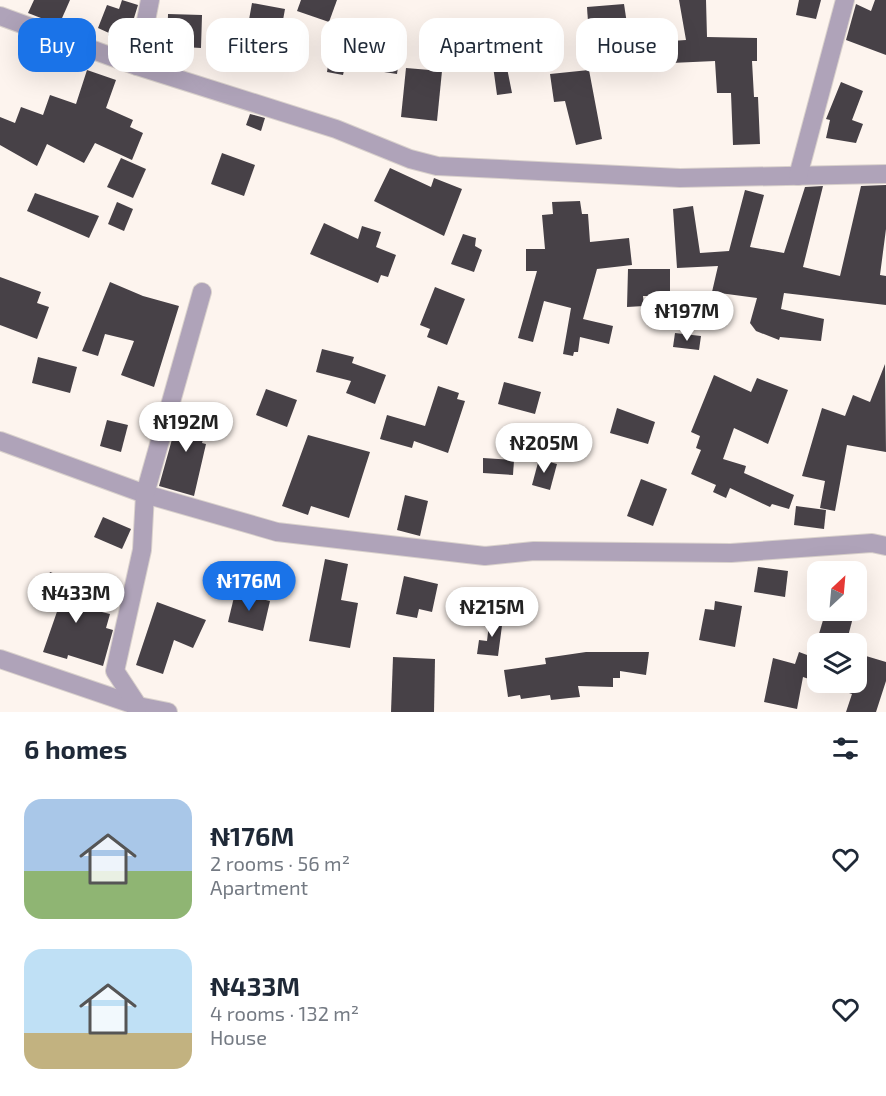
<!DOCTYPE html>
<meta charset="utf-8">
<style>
:root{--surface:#fff;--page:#f6f6f7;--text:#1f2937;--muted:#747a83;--accent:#1a73e8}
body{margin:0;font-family:"Exo 2",sans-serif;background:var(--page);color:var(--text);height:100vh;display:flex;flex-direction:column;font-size:22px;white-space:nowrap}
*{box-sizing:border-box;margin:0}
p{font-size:20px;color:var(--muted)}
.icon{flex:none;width:33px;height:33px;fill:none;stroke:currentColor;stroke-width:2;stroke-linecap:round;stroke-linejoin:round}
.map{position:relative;height:712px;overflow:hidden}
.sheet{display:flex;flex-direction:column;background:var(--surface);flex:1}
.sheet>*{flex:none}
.banner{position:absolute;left:18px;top:18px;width:850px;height:54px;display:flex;gap:12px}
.needle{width:39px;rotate:26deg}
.tools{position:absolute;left:807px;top:561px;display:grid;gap:12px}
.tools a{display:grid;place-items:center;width:60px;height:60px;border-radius:12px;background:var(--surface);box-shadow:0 6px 24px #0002;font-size:30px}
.price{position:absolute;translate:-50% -51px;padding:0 14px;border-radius:21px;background:#fff;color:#222;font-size:20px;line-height:39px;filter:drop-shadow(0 2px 3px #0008)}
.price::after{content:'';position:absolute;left:50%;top:36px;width:18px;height:14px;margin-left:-9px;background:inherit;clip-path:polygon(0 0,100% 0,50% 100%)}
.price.active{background:var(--accent);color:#fff}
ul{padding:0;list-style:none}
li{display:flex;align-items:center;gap:18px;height:150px;padding:0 24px}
li span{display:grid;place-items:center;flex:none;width:168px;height:120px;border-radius:18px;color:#555}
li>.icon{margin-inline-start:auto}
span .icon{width:72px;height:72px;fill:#fffc;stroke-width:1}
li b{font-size:26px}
h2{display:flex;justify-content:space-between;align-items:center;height:72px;padding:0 24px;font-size:26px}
.tag{padding:0 21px;border-radius:18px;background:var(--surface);box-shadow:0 6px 24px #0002;font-size:21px;line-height:54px}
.tag.active{background:var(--accent);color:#fff}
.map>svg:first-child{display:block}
.building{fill:#474147}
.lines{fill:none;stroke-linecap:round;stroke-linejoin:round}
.minor-casing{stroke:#d9d1cc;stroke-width:20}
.minor{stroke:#afa3b9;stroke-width:18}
</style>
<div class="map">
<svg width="886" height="712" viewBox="0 0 886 712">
<rect width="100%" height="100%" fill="#fdf4ee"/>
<!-- building -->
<g class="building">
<polygon points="34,0 70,0 59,25 28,13"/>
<polygon points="122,0 138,5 126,44 108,36 109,33 98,28 107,5 119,9"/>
<polygon points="301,0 337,0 329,22 297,11"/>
<polygon points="679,0 706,0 707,37 757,38 757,61 752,61 754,97 758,97 760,144 733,145 731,93 717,93 715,61 671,63 671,41 686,40"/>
<polygon points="799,0 821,0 816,19 796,15"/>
<polygon points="875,0 886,0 886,55 846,40 856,4 871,11"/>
<polygon points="252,3 285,9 279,42 275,41 274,47 245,42"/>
<polygon points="624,4 633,64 591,67 587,7"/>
<polygon points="168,14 202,15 201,48 167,46"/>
<polygon points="443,20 470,20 470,49 443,50"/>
<polygon points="485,22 489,35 500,33 512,93 497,95 493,66 483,65 479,24"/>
<polygon points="334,27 402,40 397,74 345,66 343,75 327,72"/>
<polygon points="406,68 442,71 437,121 401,117"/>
<polygon points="87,70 116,80 106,108 133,120 130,127 143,133 132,160 95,143 84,163 47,144 37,166 0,145 0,117 15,123 21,107 43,115 50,95 76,104"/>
<polygon points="589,70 602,139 576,145 565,101 554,102 550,74"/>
<polygon points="841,82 863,91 852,120 863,124 856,143 826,138 830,120 826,119"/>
<polygon points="250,114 265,118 261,131 246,125"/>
<polygon points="222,153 255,165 244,196 211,184"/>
<polygon points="121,158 146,169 133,198 107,187"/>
<polygon points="390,168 431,187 434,178 462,189 444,236 374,201"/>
<polygon points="886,185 886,229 880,275 886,276 886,305 784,293 781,309 824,319 821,341 780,337 779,340 756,331 750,323 757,298 712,292 718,266 677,268 673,209 693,206 700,253 729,251 745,190 764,195 750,247 784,253 805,187 823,186 803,267 840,276 861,186"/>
<polygon points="35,193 99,216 89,238 27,211"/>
<polygon points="580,201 582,214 588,214 590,242 629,238 632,265 597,269 583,319 613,326 609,344 580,337 578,352 574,352 573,356 563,354 571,308 544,301 533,342 518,338 537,271 526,271 526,249 545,249 542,215 553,214 552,202"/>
<polygon points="117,202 133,209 124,231 108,224"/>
<polygon points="324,223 358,239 362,226 381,232 376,247 396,255 388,277 381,275 378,283 310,254"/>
<polygon points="463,234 476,238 475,246 482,250 474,272 451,264"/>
<polygon points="628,269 670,269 670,296 643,296 644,306 627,307"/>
<polygon points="0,277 41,292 37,303 49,307 37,339 0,325"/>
<polygon points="110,282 143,296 179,306 154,387 121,375 134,341 105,334 98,356 82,351"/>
<polygon points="435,287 465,299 447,345 427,337 430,329 420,325"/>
<polygon points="675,333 701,336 699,350 673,347"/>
<polygon points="322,349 354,357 352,363 386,375 375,404 346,393 351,381 316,372"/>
<polygon points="38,357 77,367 70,393 32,383"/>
<polygon points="885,364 886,452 847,445 835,511 820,508 825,481 802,476 822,408 845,416 853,395 870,402"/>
<polygon points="714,375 751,392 757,378 788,390 768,444 734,428 723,459 746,466 744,473 794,495 789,509 772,504 770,507 730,488 726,498 713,492 716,485 691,474 701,450 696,448 700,436 691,432"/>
<polygon points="504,382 541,392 535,414 498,404"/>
<polygon points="438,386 459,393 457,399 465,401 448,453 414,441 412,448 380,439 387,415 425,426"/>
<polygon points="266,389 297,400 287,427 256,415"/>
<polygon points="181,407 210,416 202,443 206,444 194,496 159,486"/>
<polygon points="617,408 655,422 648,444 610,433"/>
<polygon points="107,420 128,425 121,452 100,446"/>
<polygon points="308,435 370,452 349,518 311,506 308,515 282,506"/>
<polygon points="483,458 514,460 513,475 483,473"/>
<polygon points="539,459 557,464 550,490 532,485"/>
<polygon points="641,479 667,489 653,526 627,516"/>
<polygon points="405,495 428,501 420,536 397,530"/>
<polygon points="796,506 826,510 824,529 794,525"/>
<polygon points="103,517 131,529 122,549 94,537"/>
<polygon points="325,559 348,564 341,600 358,603 350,648 309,641"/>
<polygon points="758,567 788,571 785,597 754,592"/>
<polygon points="50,572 85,585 78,606 110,614 106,628 113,630 103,666 68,655 67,659 43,652 60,603 41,596"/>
<polygon points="404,576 438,584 432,612 419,609 417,618 396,614"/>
<polygon points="235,593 270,601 263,631 228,622"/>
<polygon points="715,601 742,606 735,647 699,640 705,609 714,610"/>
<polygon points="157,602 206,620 193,648 174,640 163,674 136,665"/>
<polygon points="826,610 855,610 846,644 816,644"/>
<polygon points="490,616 503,618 498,656 477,654 479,640 487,641"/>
<polygon points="586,652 649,652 646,675 620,671 620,678 613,678 613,687 578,686 580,697 569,698 551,700 550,695 521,699 520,695 508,697 504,670 546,664 545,658"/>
<polygon points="799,652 818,659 818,682 803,677 797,709 764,702 773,658 795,664"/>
<polygon points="856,653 886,662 886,681 876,712 846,712 852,694 825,685 826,682 856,682"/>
<polygon points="393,657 435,659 434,712 391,712"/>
</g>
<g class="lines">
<defs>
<g id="minor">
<polyline points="0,16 137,66 336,129 410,159 437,166 680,178 886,174"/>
<polyline points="137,66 150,0"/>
<polyline points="798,176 845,0"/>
<polyline points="0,441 145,494 277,532 485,556 534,551 731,553 872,543 886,546"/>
<polyline points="0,659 138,706 168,712"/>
<polyline points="136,712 138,706 115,671 142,550 145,494 202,292"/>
</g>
</defs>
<!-- minor casing -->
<use href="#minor" class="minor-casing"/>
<!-- minor -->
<use href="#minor" class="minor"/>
</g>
</svg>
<div class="tools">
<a><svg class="needle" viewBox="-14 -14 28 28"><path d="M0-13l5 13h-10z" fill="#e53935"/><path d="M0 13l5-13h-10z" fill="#747a83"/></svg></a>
<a><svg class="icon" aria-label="layers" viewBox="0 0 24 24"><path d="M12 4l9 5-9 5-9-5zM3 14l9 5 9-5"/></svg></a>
</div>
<b class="price" style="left:687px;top:342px">₦197M</b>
<b class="price" style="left:186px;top:453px">₦192M</b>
<b class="price" style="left:544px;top:474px">₦205M</b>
<b class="price active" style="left:249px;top:612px">₦176M</b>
<b class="price" style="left:76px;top:624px">₦433M</b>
<b class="price" style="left:492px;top:638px">₦215M</b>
<div class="banner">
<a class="tag active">Buy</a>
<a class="tag">Rent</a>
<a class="tag">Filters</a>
<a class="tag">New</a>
<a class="tag">Apartment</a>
<a class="tag">House</a>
</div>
</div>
<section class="sheet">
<h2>6 homes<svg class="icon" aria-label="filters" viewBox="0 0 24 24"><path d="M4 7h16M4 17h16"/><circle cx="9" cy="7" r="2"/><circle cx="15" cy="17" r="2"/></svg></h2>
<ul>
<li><span style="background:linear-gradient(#a9c7e8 60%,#8fb573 0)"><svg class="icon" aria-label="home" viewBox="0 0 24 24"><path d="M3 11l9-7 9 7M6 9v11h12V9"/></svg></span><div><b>₦176M</b><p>2 rooms · 56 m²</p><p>Apartment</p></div><svg class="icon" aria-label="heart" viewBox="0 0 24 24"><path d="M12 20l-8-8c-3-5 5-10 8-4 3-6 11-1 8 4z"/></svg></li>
<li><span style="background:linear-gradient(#bfe0f5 70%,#c2b280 0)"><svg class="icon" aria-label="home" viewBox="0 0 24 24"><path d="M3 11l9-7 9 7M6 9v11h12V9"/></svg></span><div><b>₦433M</b><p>4 rooms · 132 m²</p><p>House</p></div><svg class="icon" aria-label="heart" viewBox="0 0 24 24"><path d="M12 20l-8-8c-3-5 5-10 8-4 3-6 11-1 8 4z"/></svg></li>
</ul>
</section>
